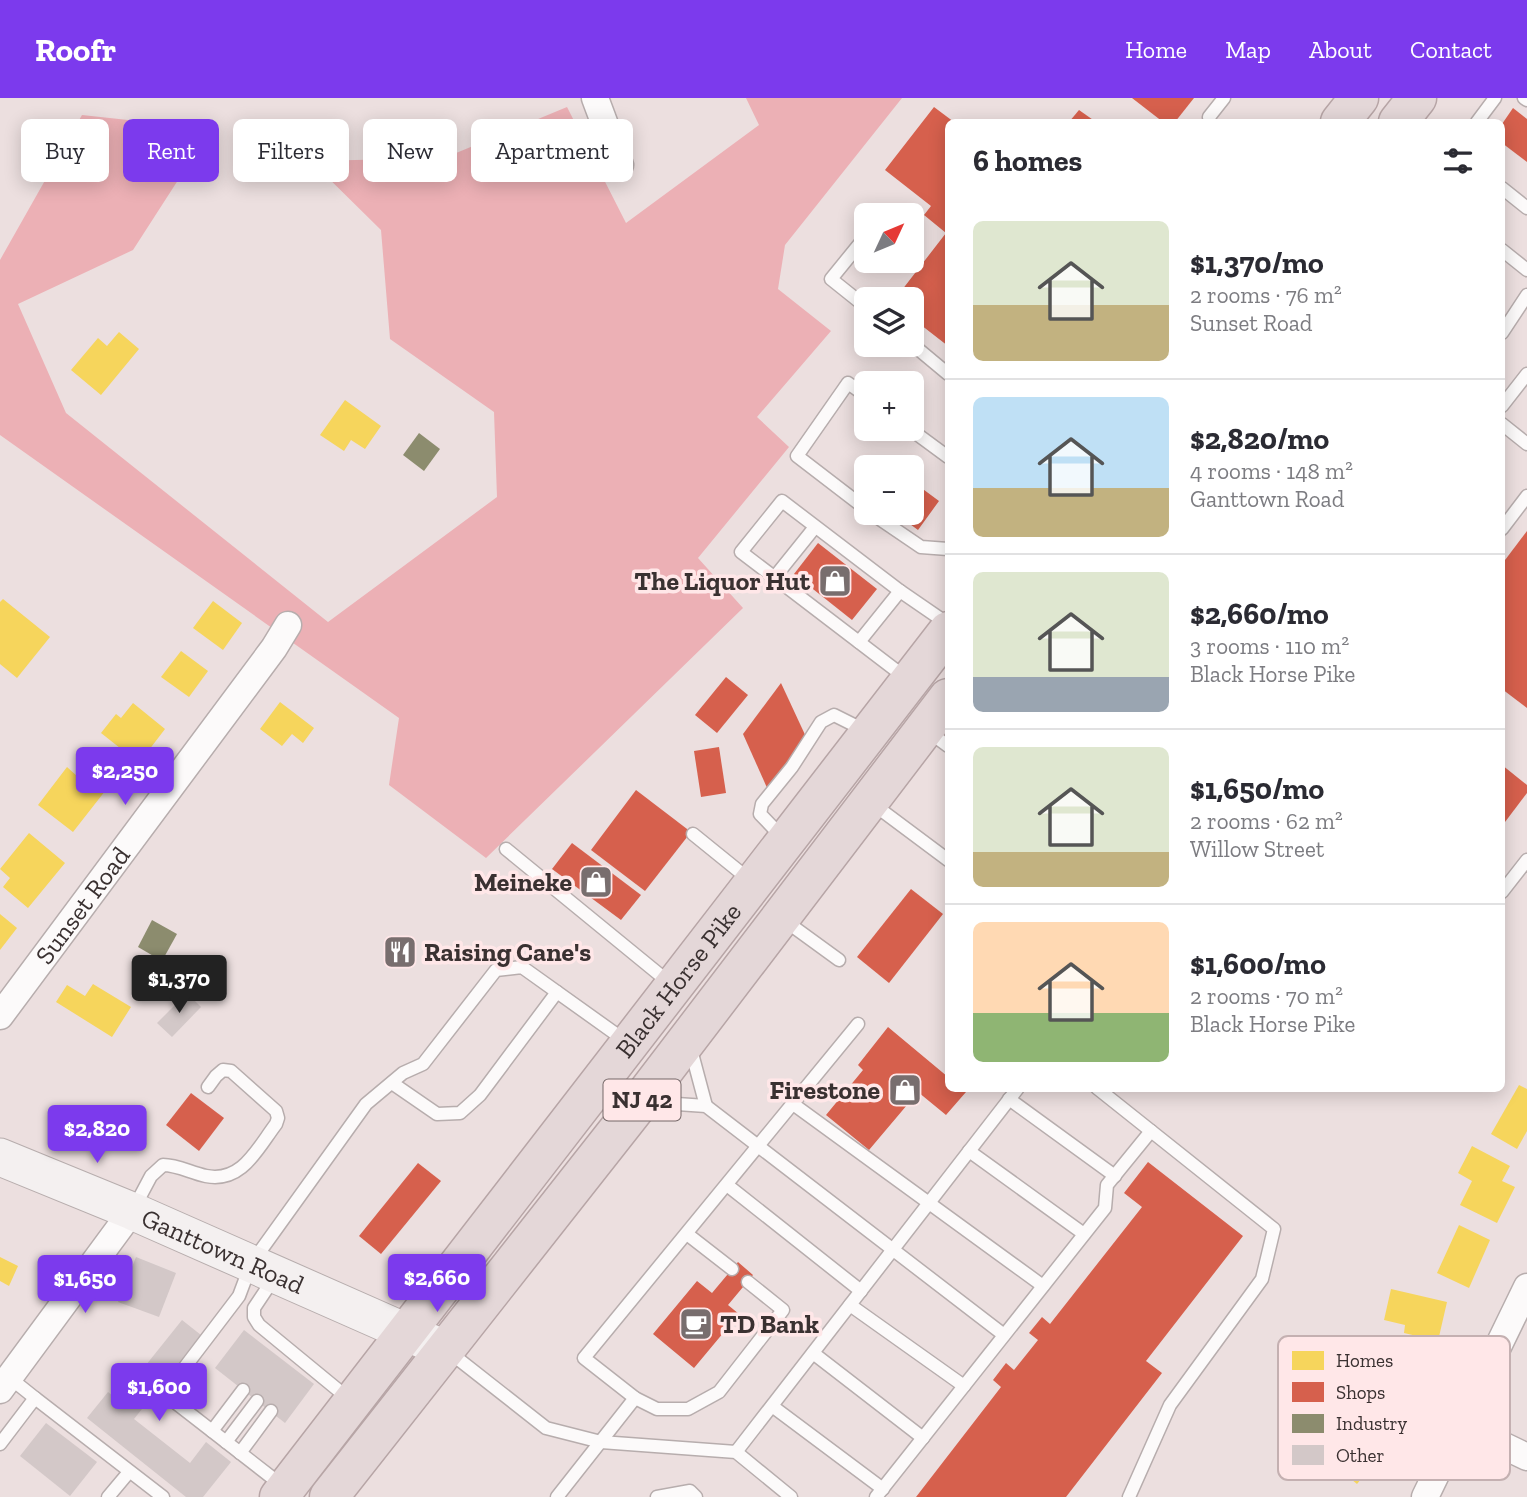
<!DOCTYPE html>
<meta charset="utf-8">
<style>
:root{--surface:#fff;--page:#f2f2f3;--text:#2b2b33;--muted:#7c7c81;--line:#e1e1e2;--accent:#7c3aed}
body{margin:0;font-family:"Zilla Slab",serif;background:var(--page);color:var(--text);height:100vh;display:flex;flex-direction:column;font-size:26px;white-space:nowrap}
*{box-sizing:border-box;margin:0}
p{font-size:23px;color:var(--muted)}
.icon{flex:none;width:38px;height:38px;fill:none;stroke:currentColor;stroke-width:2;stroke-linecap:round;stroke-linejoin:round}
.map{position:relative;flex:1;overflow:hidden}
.drawer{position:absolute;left:945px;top:21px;width:560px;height:973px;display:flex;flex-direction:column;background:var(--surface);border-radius:10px;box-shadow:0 4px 18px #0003}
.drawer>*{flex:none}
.hud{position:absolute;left:21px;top:21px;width:665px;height:63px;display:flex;gap:14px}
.needle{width:46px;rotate:46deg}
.buttons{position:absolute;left:854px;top:105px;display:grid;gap:14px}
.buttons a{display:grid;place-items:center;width:70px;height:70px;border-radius:10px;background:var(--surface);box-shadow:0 4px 18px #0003;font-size:35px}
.price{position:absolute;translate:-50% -60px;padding:0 16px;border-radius:7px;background:var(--accent);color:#fff;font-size:23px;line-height:46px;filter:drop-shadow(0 2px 4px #0008)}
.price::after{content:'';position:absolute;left:50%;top:42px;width:21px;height:16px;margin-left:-10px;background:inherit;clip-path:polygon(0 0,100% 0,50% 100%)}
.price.active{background:#222;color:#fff}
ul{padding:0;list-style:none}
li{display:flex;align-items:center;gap:21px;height:175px;padding:0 28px}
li+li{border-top:2px solid var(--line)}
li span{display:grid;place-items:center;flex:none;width:196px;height:140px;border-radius:10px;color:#555}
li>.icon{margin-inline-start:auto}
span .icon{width:84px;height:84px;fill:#fffc;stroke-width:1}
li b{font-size:30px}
h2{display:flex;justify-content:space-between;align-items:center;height:84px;padding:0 28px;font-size:30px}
.pill{padding:0 24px;border-radius:10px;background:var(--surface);box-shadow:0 4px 18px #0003;font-size:24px;line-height:63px}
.pill.active{background:var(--accent);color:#fff}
header{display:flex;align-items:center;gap:42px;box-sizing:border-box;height:98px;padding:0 35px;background:var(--accent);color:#fff}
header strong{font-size:33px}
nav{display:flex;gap:38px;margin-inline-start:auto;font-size:24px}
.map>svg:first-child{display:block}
.forest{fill:#ecb0b5}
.homes{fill:#f6d55c}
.shops{fill:#d6604d}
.industry{fill:#8c8c6e}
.building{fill:#d3c8c8}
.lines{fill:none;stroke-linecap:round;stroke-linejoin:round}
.lane-casing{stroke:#b7adad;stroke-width:15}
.street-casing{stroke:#b7adad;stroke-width:29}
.secondary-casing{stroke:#b7adad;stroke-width:39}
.highway-casing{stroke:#b7a5a6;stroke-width:41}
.lane{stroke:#fcfafa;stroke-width:12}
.street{stroke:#fcfafa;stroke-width:26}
.secondary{stroke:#f4f0f0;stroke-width:37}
.highway{stroke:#e4d7d8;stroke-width:38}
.labels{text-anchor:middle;stroke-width:7;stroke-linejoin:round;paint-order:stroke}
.shield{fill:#ffe7e8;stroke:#756868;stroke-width:2}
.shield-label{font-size:24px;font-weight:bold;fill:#3a3131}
.poi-label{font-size:26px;font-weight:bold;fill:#3a3131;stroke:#ffe7e8;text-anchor:end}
.street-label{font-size:26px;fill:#3a3131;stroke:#ffe7e8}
.key{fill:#ffe7e8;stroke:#c4b0b1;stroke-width:2}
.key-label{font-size:19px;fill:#3a3131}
</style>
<header>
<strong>Roofr</strong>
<nav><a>Home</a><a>Map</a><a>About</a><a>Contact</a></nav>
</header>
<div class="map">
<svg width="1527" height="1399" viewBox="0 0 1527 1399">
<rect width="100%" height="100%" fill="#ecdfdf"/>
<!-- forest -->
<polygon class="forest" points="746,0 902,0 785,147 778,191 831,233 757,319 789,349 698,460 743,510 486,760 389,687 399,620 0,337 0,162 82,17 211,31 133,152 18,206 66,315 328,524 497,399 494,314 390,241 381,132 311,63 444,60 567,9 626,125 759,27"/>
<!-- homes -->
<g class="homes">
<polygon points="119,234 139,251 101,297 71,272 98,240 107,248"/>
<polygon points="345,302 381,328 365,351 351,342 344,353 320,337"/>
<polygon points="3,501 50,539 17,580 0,566 0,504"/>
<polygon points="213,503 242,525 223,552 193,530"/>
<polygon points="181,553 208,573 189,599 161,579"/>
<polygon points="280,604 314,630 303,645 292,636 282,648 260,631"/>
<polygon points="133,605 165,631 139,665 101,635 116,616 121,620"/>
<polygon points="67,669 77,678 84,669 109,688 73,734 38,707"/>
<polygon points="29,735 65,765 28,810 3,789 10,780 0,771"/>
<polygon points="0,816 17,830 0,852"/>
<polygon points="93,886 131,909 112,939 56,904 67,887 85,898"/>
<polygon points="1519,987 1527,991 1527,1033 1517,1051 1491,1036"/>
<polygon points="1472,1048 1510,1068 1502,1083 1515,1089 1497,1125 1460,1107 1472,1083 1458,1075"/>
<polygon points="1459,1127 1490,1142 1469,1190 1437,1175"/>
<polygon points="0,1159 18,1168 9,1188 0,1183"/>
<polygon points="1391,1191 1447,1204 1438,1243 1404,1235 1405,1227 1384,1222"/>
<polygon points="1344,1333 1377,1361 1357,1386 1323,1358"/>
</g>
<!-- shops -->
<g class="shops">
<polygon points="1132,0 1194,0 1175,24 1163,24"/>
<polygon points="934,9 954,24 948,24 948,248 912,220 912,201 895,201 946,135 924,117 931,108 885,72"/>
<polygon points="1513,10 1527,21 1527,64 1502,45 1502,26"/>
<polygon points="1079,12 1096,24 1069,24"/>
<polygon points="878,358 893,369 869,369"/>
<polygon points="866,374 866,393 857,386"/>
<polygon points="912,383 939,403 918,432 895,415 912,415"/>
<polygon points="1527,433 1527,610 1502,591 1502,466"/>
<polygon points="818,445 877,491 852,522 794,476"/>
<polygon points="726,579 748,597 717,635 695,617"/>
<polygon points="781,585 807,641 768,692 743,636"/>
<polygon points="719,649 726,695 701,699 694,653"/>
<polygon points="1502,667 1527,687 1527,695 1502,728"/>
<polygon points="636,692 691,734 645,793 591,752"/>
<polygon points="572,745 641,797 621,822 552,771"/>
<polygon points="911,791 943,816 889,885 857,859"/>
<polygon points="888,929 948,979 948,990 962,990 966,994 946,1017 918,994 869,1052 826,1017 863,972 858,967"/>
<polygon points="191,995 224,1020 199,1053 166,1027"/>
<polygon points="1148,1064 1243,1138 1146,1263 1162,1275 1066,1399 916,1399 1001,1289 993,1282 1006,1265 1014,1272 1038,1242 1029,1235 1042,1219 1050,1226 1142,1109 1124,1095"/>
<polygon points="418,1065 441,1083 381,1156 359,1138"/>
<polygon points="738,1164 753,1177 728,1207 739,1216 694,1270 653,1236 697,1183 712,1195"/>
</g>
<!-- industry -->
<g class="industry">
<polygon points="419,335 440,351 424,373 403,357"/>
<polygon points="152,822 177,836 162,863 138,849"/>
</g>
<!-- building -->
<g class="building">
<polygon points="187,895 201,909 172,939 157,925"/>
<polygon points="136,1159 176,1175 159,1219 118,1204"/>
<polygon points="182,1222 201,1237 134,1321 190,1365 206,1344 231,1364 203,1399 186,1399 87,1320 108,1294 118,1302"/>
<polygon points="244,1232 314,1286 285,1325 215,1270"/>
<polygon points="46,1325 97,1364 70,1398 20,1358"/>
</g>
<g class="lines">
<defs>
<g id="lane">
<polyline points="1524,0 1527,2"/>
<polyline points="1210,24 1209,19 1224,0"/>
<polyline points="1477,24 1495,0"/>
<polyline points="1502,90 1527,110"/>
<polyline points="866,138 831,181 866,209"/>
<polyline points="1502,152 1527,172"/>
<polyline points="1502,235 1527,197"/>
<polyline points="912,246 948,276"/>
<polyline points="866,298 848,285 797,358 866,411"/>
<polyline points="1502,308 1527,276"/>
<polyline points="1502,326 1527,346"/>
<polyline points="910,331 948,359"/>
<polyline points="871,415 921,449 948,451"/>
<polyline points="1502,431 1527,398"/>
<polyline points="774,480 815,429"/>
<polyline points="859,544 900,493"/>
<polyline points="906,580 741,454 782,403 900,493 948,526"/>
<polyline points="929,634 948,648"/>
<polyline points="873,706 948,762"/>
<polyline points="693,736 751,783"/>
<polyline points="783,740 760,716 762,706 792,669 821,624 834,617 866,633"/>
<polyline points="506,751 671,886"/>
<polyline points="1502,794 1527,762"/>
<polyline points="784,822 839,862"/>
<polyline points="690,948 706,1008"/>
<polyline points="392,985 437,1016 460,1015 480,997 557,894"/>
<polyline points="1097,990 1151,1033"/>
<polyline points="1009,1001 1115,1078"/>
<polyline points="648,1004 706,1008 1004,1237"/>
<polyline points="793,1006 1043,1188"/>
<polyline points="969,1053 1084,1136"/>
<polyline points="727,1087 861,1193"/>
<path d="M134 1110 151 1078 163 1067C178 1067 191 1075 206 1078 242 1085 257 1051 276 1026L278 1020 276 1013 231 973 223 972 216 978 208 989"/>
<polyline points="687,1136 732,1171"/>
<polyline points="274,1180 254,1210 254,1219 259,1227 349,1301"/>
<polyline points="748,1184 783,1212 719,1294 688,1311 657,1311 635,1300 584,1260 858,926"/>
<polyline points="850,1207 964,1288"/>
<polyline points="448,1253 546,1330 601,1344 736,1354 791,1399"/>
<polyline points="813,1255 923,1340"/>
<polyline points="10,1280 35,1300"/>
<polyline points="772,1308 883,1391"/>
<polyline points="212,1333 243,1292"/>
<polyline points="226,1344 257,1303"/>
<polyline points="0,1346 35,1300 163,1399"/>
<polyline points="736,1354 1018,990"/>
<polyline points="240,1355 271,1313"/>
<polyline points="284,1389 176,1305 172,1297 172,1286 239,1198 251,1166 366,1006 403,975 423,966 496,872 522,869 627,944"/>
<polyline points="108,1399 129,1374"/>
<polyline points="557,1399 635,1300"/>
<polyline points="657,1399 690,1393 696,1399"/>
<polyline points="876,1399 1105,1110 1107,1087 1151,1033 1274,1131 1262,1181 1170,1307 1129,1399"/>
</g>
<g id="street">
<polyline points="595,0 620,67"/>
<path id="s1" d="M0 918 274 550 288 527"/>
<polyline points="1329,1264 1527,1359"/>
<polyline points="0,1292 132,1113"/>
<polyline points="1425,1399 1527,1189"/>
</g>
<g id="secondary">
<path id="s2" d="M0 1059 132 1113 433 1246"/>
</g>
<g id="highway">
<polyline points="1340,24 1359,0"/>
<polyline points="1398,24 1417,0"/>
<path id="s3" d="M279 1399 948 533"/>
<polyline points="329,1399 633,1013 948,600"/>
</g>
</defs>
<!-- lane casing -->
<use href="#lane" class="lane-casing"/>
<!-- street casing -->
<use href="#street" class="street-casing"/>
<!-- secondary casing -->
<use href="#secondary" class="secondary-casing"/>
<!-- highway casing -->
<use href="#highway" class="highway-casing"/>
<!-- lane -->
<use href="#lane" class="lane"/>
<!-- street -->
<use href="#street" class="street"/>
<!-- secondary -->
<use href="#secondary" class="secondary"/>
<!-- highway -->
<use href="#highway" class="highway"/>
</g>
<!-- icons -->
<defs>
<symbol id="shop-square" viewBox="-11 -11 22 22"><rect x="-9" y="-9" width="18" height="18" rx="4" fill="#786e6e" stroke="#ffe7e8"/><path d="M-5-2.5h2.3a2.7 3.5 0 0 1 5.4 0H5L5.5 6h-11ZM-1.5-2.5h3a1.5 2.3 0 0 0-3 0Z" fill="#fff"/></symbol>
<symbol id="restaurant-square" viewBox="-11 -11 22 22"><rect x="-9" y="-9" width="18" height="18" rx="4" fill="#786e6e" stroke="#ffe7e8"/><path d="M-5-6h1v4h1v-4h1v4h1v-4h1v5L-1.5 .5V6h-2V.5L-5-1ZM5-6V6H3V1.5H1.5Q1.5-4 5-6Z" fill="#fff"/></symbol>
<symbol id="cafe-square" viewBox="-11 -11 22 22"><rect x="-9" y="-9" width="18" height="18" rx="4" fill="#786e6e" stroke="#ffe7e8"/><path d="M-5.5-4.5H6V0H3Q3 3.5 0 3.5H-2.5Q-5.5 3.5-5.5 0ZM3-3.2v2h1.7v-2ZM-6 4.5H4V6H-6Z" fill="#fff"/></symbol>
</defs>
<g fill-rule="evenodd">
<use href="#shop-square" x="816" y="464" width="38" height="38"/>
<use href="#shop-square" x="577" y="765" width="38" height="38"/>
<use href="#restaurant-square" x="381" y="835" width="38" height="38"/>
<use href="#shop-square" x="886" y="973" width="38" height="38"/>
<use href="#cafe-square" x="677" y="1207" width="38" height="38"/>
</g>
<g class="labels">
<!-- shield labels -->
<rect class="shield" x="603.5" y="981.5" width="77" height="41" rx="5"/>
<g class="shield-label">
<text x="642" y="1010">NJ 42</text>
</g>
<!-- poi labels -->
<g class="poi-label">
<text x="810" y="492">The Liquor Hut</text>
<text x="572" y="793">Meineke</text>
<text x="424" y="863" text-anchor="start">Raising Cane's</text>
<text x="880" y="1001">Firestone</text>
<text x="720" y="1235" text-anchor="start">TD Bank</text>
</g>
<!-- street labels -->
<g class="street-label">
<text dy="9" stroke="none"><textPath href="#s1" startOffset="138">Sunset Road</textPath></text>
<text dy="9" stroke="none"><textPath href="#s3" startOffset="653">Black Horse Pike</textPath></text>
<text dy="9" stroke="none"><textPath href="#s2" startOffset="242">Ganttown Road</textPath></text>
</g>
</g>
<!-- legend -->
<rect x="1278" y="1238" width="232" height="144" rx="10" class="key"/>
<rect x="1292" y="1253" width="32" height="19" fill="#f6d55c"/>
<rect x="1292" y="1284" width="32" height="20" fill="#d6604d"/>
<rect x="1292" y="1316" width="32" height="19" fill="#8c8c6e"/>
<rect x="1292" y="1347" width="32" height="20" fill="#d3c8c8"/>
<g class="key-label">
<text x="1336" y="1269">Homes</text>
<text x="1336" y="1301">Shops</text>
<text x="1336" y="1332">Industry</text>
<text x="1336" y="1364">Other</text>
</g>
</svg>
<div class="buttons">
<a><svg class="needle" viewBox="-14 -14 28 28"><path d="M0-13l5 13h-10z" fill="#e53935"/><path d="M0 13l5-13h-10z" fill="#7c7c81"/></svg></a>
<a><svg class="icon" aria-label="layers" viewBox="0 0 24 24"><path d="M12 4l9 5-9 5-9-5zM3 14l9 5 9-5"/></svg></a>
<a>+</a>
<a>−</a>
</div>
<b class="price" style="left:125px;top:709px">$2,250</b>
<b class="price active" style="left:179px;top:917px">$1,370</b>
<b class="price" style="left:97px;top:1067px">$2,820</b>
<b class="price" style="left:437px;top:1216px">$2,660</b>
<b class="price" style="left:85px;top:1217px">$1,650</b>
<b class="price" style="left:159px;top:1325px">$1,600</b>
<div class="hud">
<a class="pill">Buy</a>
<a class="pill active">Rent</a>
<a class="pill">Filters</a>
<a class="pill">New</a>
<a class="pill">Apartment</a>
</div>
<section class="drawer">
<h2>6 homes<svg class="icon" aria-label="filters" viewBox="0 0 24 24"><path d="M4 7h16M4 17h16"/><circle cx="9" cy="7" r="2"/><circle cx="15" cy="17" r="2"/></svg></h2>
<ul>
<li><span style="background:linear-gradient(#dfe7d0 60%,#c2b280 0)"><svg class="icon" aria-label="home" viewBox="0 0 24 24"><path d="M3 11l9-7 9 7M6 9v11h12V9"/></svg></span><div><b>$1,370/mo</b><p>2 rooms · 76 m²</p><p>Sunset Road</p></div></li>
<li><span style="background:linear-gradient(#bfe0f5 65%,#c2b280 0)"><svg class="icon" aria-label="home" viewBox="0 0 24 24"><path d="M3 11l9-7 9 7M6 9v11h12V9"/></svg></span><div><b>$2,820/mo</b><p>4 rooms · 148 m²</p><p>Ganttown Road</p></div></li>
<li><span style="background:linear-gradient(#dfe7d0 75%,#9aa5b1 0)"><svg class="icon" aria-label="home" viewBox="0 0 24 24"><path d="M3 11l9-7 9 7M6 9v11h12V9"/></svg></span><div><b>$2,660/mo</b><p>3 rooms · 110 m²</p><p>Black Horse Pike</p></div></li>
<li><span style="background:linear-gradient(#dfe7d0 75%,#c2b280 0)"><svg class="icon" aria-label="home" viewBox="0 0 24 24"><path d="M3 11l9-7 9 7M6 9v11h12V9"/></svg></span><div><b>$1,650/mo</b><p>2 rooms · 62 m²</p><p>Willow Street</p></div></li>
<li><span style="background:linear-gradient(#ffd9b3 65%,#8fb573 0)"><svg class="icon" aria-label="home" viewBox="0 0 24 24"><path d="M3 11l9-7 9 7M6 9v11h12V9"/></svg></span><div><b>$1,600/mo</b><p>2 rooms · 70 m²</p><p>Black Horse Pike</p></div></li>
</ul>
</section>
</div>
